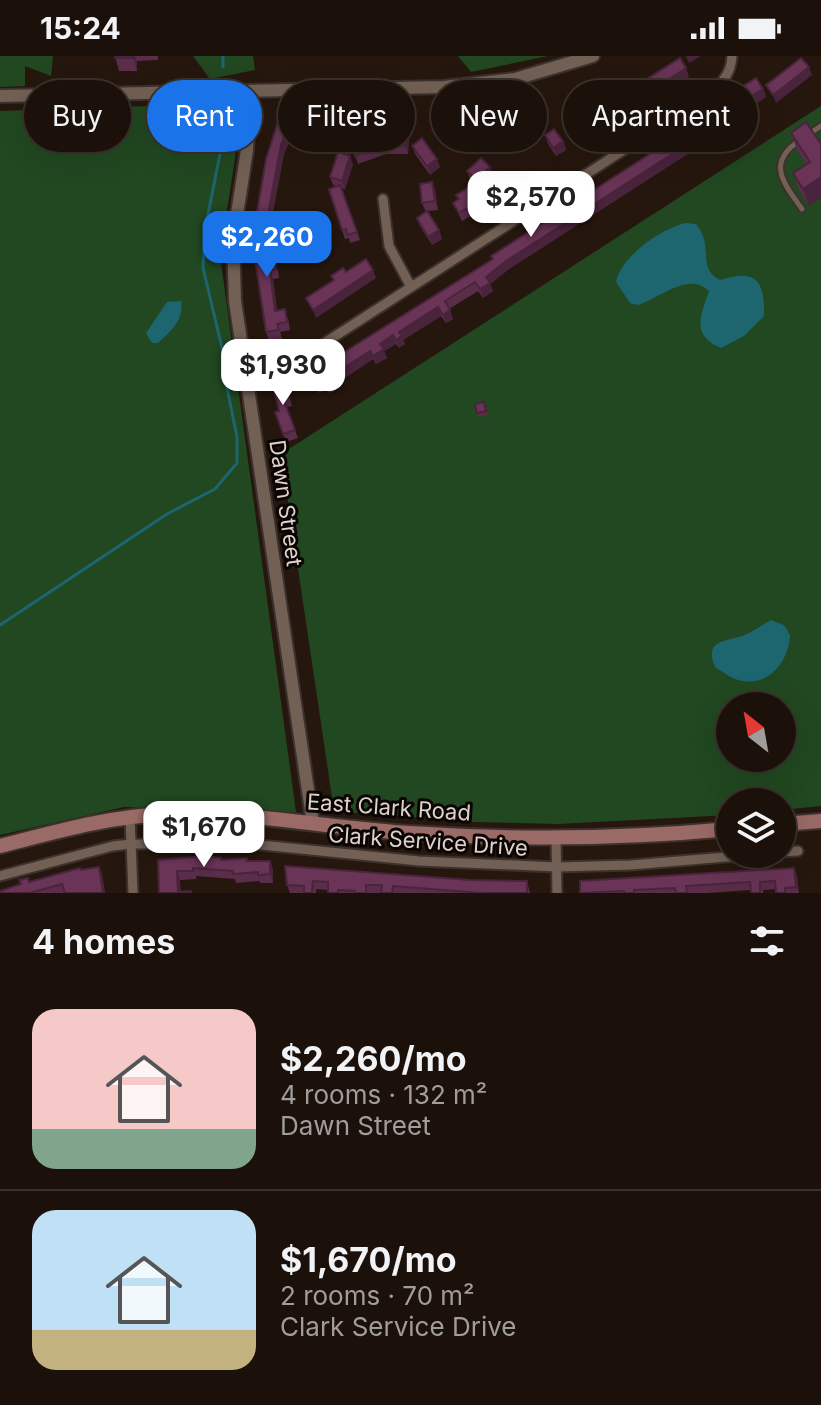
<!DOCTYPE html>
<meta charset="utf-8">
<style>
:root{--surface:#1c110a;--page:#291f18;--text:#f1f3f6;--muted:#a09d9c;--line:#3a312b;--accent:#1a73e8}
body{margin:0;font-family:Inter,sans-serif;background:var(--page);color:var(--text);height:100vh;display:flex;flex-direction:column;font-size:30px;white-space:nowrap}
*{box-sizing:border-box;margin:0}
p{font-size:26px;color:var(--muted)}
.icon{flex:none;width:44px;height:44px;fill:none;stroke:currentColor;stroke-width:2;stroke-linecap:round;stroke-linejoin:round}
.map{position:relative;height:837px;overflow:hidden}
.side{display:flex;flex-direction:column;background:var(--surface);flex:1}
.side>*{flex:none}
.banner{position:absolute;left:24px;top:24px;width:774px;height:72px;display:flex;gap:16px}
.needle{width:52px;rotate:329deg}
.buttons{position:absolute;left:716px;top:636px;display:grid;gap:16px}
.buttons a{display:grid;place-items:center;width:80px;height:80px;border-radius:50%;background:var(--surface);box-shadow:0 8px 32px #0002,0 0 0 2px var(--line);font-size:40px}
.price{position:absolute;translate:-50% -68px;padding:0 18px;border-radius:16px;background:#fff;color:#222;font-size:26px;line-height:52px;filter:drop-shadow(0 2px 4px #0008)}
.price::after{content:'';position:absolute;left:50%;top:48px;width:24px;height:18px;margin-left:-12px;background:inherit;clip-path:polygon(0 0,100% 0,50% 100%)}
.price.active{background:var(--accent);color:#fff}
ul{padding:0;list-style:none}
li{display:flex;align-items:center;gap:24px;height:200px;padding:0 32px}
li+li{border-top:2px solid var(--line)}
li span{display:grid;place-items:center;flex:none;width:224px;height:160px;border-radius:24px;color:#555}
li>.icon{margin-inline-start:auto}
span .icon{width:96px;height:96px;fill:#fffc;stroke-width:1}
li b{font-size:34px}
h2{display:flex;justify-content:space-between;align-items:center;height:96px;padding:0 32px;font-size:34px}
.chip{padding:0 28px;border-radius:36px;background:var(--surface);box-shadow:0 8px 32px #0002,0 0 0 2px var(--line);font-size:28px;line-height:72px}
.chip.active{background:var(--accent);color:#fff}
.status{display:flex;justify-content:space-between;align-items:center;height:56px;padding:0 40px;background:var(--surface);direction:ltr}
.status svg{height:22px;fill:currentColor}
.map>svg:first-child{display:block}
.green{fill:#214821;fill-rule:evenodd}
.water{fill:#1d656f}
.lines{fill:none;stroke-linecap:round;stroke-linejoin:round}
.stream{stroke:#1d656f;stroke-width:3}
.service-casing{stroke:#3c312d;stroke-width:9}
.minor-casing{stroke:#3c312d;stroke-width:13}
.tertiary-casing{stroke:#3c312d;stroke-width:16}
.secondary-casing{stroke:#3c312d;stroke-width:18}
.service{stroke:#726054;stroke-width:5}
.minor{stroke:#726054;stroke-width:9}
.tertiary{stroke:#726054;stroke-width:12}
.secondary{stroke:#9a6a66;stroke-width:14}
.wall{fill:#5a2d4a}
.shaded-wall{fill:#4a243c}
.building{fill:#693456;stroke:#4a243c;stroke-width:2}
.labels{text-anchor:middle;stroke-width:6;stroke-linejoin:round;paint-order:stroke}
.street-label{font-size:22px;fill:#ddd2cc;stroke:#0a0503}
</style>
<div class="status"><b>15:24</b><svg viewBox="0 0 49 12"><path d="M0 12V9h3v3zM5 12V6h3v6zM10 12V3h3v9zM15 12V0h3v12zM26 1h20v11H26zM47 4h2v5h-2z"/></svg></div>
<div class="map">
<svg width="821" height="837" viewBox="0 0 821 837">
<rect width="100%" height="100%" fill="#26170e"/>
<!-- green -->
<g class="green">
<polygon points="0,0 53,0 51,20 25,10 25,30 0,31"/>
<polygon points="193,0 253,0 255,14 210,23"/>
<polygon points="458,0 548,0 471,16"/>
<polygon points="237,47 235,103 220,199 296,756 124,751 0,779 0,55"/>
<path d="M821 50V750L782 754V746H730V759L558 768 473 766 334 755 281 398ZM730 650H782V702H730Z"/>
</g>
<!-- water -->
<g class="water">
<path d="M685 167 696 168C715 191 696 212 720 224 755 213 765 223 764 260L744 280 721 292C690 279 701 259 709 235 689 215 660 242 638 249L630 247 616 226C622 199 660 174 685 167Z"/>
<path d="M181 245C184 264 172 274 158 287H152L146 277 167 246Z"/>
<path d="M771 564 784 569 790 579C789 606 768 632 738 624 730 622 722 615 715 611 704 584 724 586 742 580 752 577 761 569 771 564Z"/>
</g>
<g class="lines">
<!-- stream -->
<g class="stream">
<polyline points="223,0 223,11"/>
<polyline points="0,569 167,458 215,433 237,407 237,381 226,327 223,296 203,212 205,174 227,62"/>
</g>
<defs>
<g id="service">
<polyline points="809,78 821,70"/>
<path d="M800 84C766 107 783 126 802 153"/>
</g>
<g id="minor">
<polyline points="528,125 542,146"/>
<polyline points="383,143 389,190 411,231"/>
<path d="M247 317 287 309 309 297 698 46C715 33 731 23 732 0"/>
<polyline points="130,761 133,837"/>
<polyline points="556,782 557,837"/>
<polyline points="782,796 798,795"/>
<polyline points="0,820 113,790 131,788 252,788 419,805 557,811 631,809 762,798"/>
</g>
<g id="tertiary">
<polyline points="250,35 247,94 233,184 235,245 313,768"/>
<polyline points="0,40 444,31 515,23 593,0"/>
</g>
<g id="secondary">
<polyline points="782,768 821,765"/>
<path d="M0 790C55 776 110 760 167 758 247 755 328 772 409 777 516 784 623 783 730 773"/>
</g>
</defs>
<!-- service casing -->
<use href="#service" class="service-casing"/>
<!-- minor casing -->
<use href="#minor" class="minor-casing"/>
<!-- tertiary casing -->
<use href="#tertiary" class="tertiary-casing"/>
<!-- secondary casing -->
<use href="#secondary" class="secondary-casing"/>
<!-- service -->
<use href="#service" class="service"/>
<!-- minor -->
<use href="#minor" class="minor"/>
<!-- tertiary -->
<use href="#tertiary" class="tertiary"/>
<!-- secondary -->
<use href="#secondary" class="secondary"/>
</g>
<!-- wall -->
<g class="wall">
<polygon points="115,0 158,0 158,4 137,5 137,15 119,15"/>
<polygon points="763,33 766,41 745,55 746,59 720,77 509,213 490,228 493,235 483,242 478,235 449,253 453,263 446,267 441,260 403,284 405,288 399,292 396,288 384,295 387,302 376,308 373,303 334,329 336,334 329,337 326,333 319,337 309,318 492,203 491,200 718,54 739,38 737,34"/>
<polygon points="527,58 535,78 512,88 510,83 484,98 474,78 478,76 476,70 490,72 499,70"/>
<polygon points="293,60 296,69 284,98 271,166 260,165 257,156"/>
<polygon points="405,71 409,80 408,98 386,98 358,108 351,87 368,85"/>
<polygon points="791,77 821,88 821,142 809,150 799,134 793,117 806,108 797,94"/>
<polygon points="545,79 563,85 566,94 556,100 548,88"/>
<polygon points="412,90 440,111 430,119 415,98"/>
<polygon points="353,108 345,133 342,132 360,184 350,187 349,182 345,183 329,133 336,130 333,129 330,121"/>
<polygon points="490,111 493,119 479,132 488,150 462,165 453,147 458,144 456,139 475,128 470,123 467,115"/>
<polygon points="432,126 435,134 438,154 427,155 439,174 442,183 432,189 420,170 417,162 426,156 422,147"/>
<polygon points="254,170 276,177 278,189 271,189 272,197 268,197 269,206 278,214 279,222 273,223 277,255 288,262 290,274 280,276 282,283 269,285 266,276"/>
<polygon points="285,325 292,350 286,351 298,382 286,386 275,356 279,355 278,327"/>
<polygon points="486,351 488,359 479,361 477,357"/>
<polygon points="221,802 222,804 270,805 273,814 273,827 260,827 260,825 236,827 235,823 196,820 196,823 180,824 159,837 158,804"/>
<polygon points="285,810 470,824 527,825 530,837 328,837 328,834 316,833 316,837 290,837 287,829"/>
<polygon points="99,811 102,819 105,837 0,837 29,826"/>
<polygon points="797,820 799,837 776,837 776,833 763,834 763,837 751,837 750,834 707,837 580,837"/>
</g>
<!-- shaded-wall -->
<g class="shaded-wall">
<polygon points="133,0 135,0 137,5 137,15"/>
<polygon points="686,0 701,0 689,7"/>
<polygon points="809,11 812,19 776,47 773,39"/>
<polygon points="686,12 689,21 582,90 579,82"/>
<polygon points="763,33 766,41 745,55 746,59 720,77 509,213 490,228 493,235 483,242 480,233 486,221 506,205"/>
<polygon points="293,60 296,69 284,98 271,166 268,158 281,89"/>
<polygon points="405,71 409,80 408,98 405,90"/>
<polygon points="563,85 566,94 556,100 553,92"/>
<polygon points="350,100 353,108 345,133 342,125"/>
<polygon points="437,103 440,111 430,119 427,110"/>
<polygon points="490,111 493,119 479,133 476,124"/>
<polygon points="821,121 821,142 809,150 803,133"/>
<polygon points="432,126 435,134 438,154 435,145"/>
<polygon points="273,168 276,177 278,189 274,180"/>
<polygon points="439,174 442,183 432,189 428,181"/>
<polygon points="270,214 273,223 278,264 275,255"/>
<polygon points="373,214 376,222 316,262 313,254"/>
<polygon points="438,251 441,260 403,284 405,288 399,292 396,284 399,276"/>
<polygon points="450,254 453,263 446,267 443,259"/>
<polygon points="393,279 396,288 384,295 387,302 376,308 373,300 380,288"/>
<polygon points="370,295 373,303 334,329 330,321"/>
<polygon points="270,805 273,814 273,827 270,818"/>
<polygon points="99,811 102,819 105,837 103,837"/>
<polygon points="794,812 797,820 799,837 796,831"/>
<polygon points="177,815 180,824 181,837 179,837"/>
</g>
<!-- building -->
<g class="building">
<rect x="115" y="0" width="18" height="2"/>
<polygon points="680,2 686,12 579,82 572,71 575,69 570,62 579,57 583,63 589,60"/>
<polygon points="801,2 809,11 773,39 766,29"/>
<polygon points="756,22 763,33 741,47 743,50 717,69 506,205 486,221 490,227 480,233 475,226 445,245 450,254 443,259 438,251 399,276 402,280 396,284 393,279 380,288 384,293 373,300 370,295 330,321 333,325 326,329 323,324 316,329 309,318 493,203 491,200 718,54 740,38 737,34"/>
<polygon points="281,56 293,60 281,89 268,158 257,156 266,103"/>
<polygon points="527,58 532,70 509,80 507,75 481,89 474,78 479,75 476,70 486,65 490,72 498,68 499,70"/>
<polygon points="806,66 821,88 821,121 803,133 793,117 810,106 791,77"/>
<polygon points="383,71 405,71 405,90 383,90 355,100 351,87 360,83 358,79 365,76 368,85 383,80"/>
<polygon points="554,73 563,85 553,92 545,79"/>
<polygon points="422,82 437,103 427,110 412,90"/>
<polygon points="338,96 350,100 342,125 330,121"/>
<polygon points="481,102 490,111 476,124 467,115"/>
<polygon points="432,126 435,145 422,147 420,128"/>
<polygon points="476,127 485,142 459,157 453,147 459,143 456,139"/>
<polygon points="340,129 357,176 347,179 346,173 342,174 329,133"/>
<polygon points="427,155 439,174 428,181 417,162"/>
<polygon points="273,168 274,180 268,181 269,188 264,189 267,207 275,205 276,213 270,214 275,255 285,253 287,266 277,268 279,274 266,276 255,203 257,203 254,170"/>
<polygon points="366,203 373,214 313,254 306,242 334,224 331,220 343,212 346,216"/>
<polygon points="277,324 278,327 285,325 288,341 283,342 295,374 283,378 275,356 279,355 272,326"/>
<polygon points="484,346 486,355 477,357 475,348"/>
<polygon points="205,800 221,802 221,804 247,802 247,805 270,805 270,818 258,819 258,816 233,818 233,815 193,812 193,815 177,815 178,836 191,835 191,837 159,837 158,804"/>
<polygon points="285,810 470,824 527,825 527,837 482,837 393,830 392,837 381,837 382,829 366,829 366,837 355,837 355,835 338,834 338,837 328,837 328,826 313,825 312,837 304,837 304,830 287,829"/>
<polygon points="99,811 103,837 65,837 62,828 30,837 0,837 0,835 21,828 19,824 28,822 29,826 80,812 81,814"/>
<polygon points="794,812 796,831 785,832 785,837 776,837 775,825 760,826 760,837 751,837 750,826 686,830 687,837 676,837 675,832 634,834 634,837 624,837 624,835 580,837 580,825"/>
</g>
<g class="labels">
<!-- street labels -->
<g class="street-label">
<text transform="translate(286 447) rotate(82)" y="8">Dawn Street</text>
<text transform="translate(389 751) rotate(4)" y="8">East Clark Road</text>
<text transform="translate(428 785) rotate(4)" y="8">Clark Service Drive</text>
</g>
</g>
</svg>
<div class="buttons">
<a><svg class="needle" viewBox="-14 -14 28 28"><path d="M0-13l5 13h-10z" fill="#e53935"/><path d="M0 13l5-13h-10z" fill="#a09d9c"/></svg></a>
<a><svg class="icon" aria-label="layers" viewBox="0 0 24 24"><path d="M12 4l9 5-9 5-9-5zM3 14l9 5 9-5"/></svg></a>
</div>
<b class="price" style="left:531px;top:183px">$2,570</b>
<b class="price active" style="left:267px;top:223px">$2,260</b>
<b class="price" style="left:283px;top:351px">$1,930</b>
<b class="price" style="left:204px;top:813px">$1,670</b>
<div class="banner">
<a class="chip">Buy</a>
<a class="chip active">Rent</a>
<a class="chip">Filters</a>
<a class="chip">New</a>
<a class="chip">Apartment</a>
</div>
</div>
<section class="side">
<h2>4 homes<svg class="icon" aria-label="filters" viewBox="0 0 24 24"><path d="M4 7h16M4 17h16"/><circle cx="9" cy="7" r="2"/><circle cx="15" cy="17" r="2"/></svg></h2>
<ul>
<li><span style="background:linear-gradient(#f6c9c9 75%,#7fa58c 0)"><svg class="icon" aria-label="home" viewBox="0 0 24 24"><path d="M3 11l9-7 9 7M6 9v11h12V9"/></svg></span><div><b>$2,260/mo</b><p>4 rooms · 132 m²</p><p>Dawn Street</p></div></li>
<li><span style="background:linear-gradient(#bfe0f5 75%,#c2b280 0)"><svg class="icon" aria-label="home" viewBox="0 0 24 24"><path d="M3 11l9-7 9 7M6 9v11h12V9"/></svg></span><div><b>$1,670/mo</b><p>2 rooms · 70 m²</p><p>Clark Service Drive</p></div></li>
</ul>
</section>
